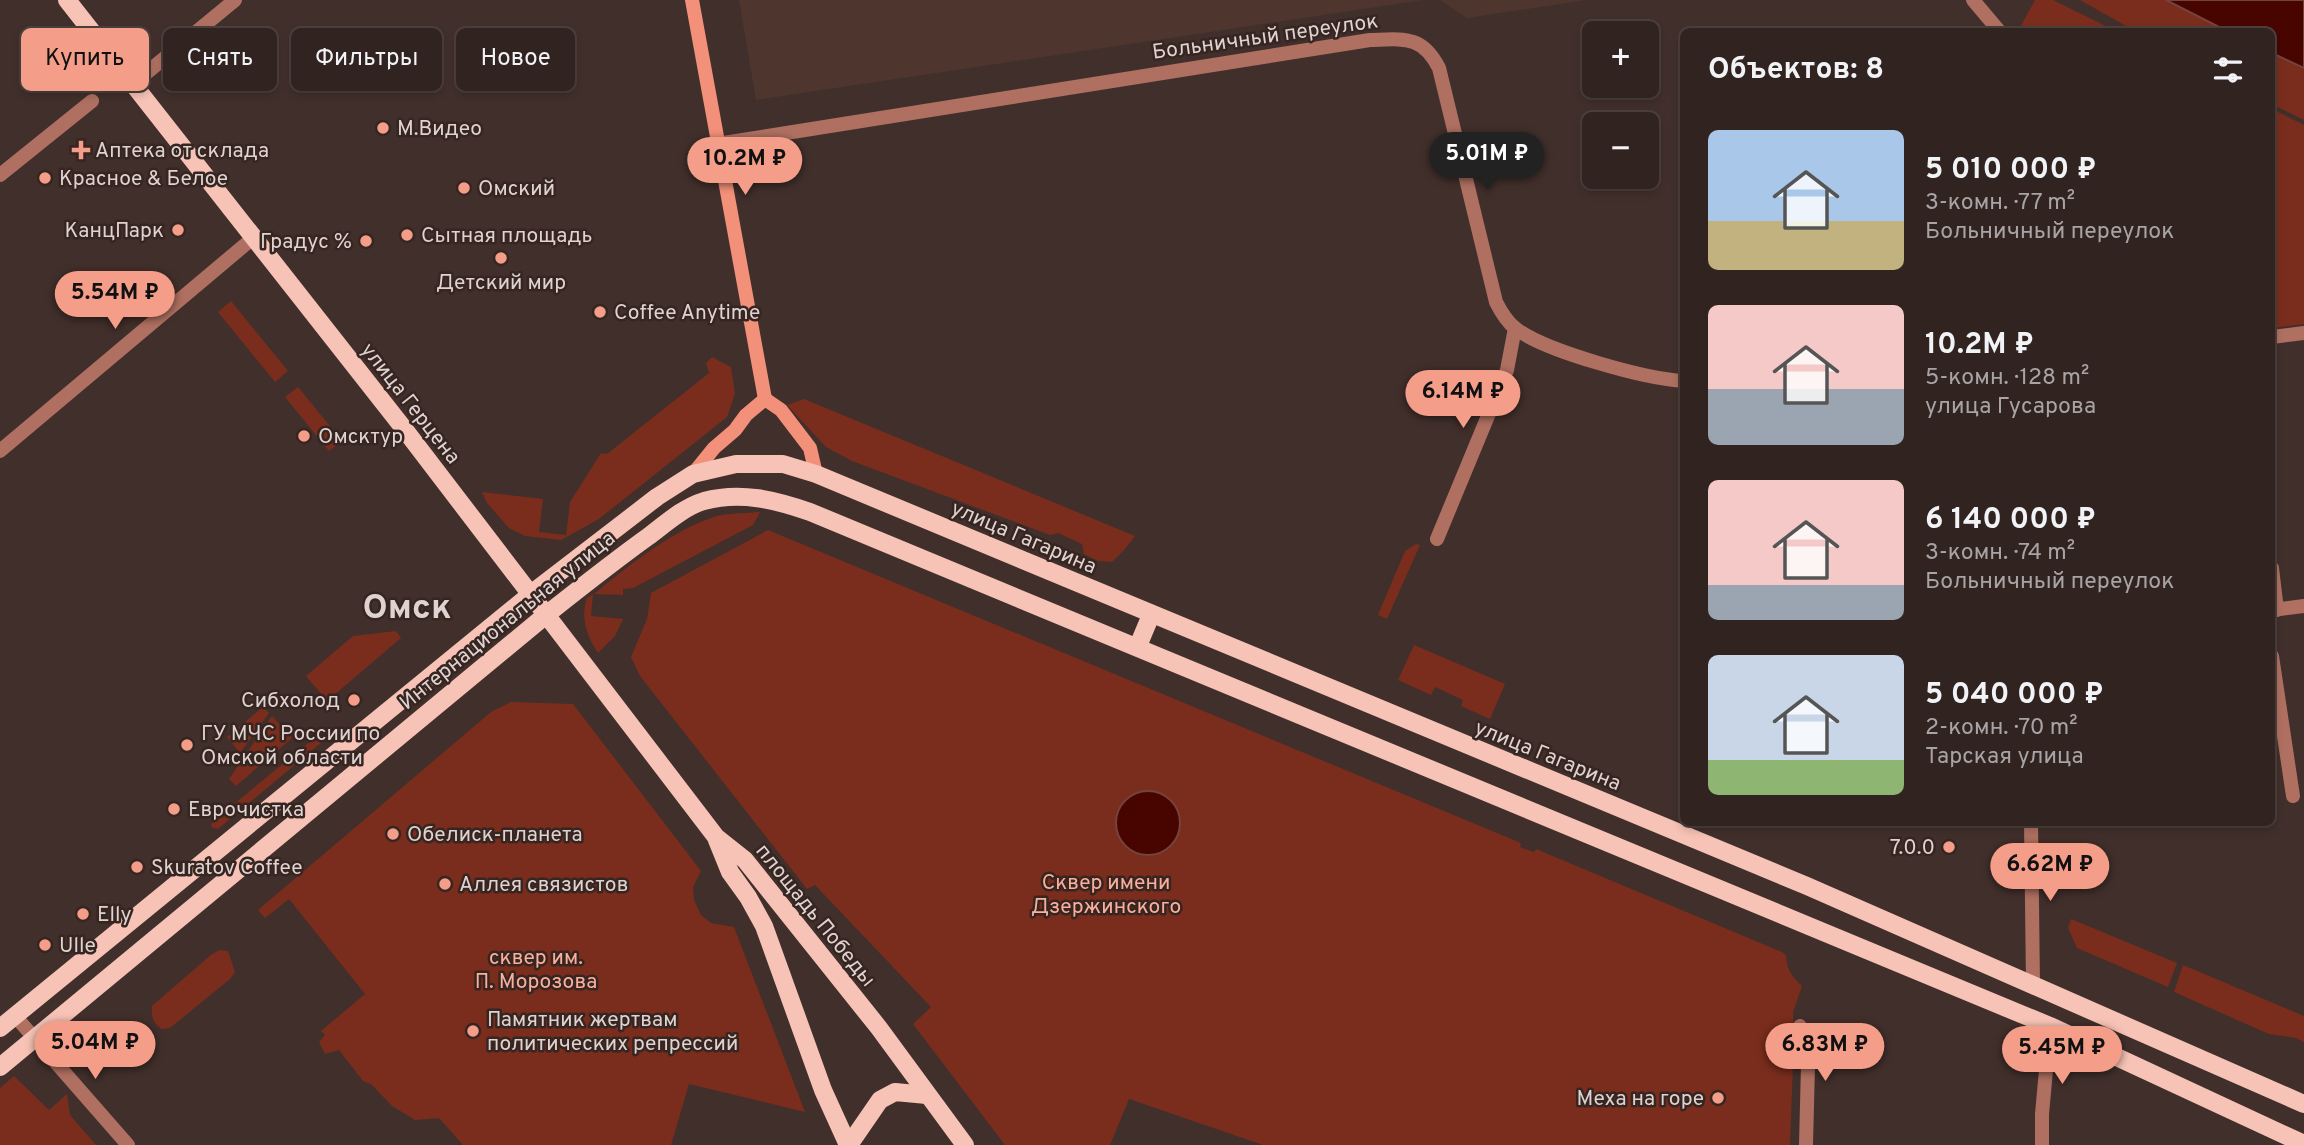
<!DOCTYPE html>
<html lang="ru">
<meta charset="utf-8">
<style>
:root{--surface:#312320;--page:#392b29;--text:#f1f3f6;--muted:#a8a4a5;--line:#4c403e;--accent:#f49e89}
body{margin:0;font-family:Overpass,sans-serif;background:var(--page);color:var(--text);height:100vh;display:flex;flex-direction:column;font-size:26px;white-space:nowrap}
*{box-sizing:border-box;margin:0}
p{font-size:23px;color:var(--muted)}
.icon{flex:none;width:38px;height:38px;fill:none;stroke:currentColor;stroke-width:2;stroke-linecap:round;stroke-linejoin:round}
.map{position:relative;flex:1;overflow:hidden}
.details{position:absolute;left:1680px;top:28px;width:595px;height:798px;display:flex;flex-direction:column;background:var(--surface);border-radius:10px;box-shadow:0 4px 10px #0003,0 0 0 2px var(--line)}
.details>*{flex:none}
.guide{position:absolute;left:21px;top:28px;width:665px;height:63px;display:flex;gap:14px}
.buttons{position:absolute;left:1582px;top:21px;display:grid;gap:14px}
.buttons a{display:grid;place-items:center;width:77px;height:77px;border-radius:10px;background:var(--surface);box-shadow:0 4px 10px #0003,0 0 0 2px var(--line);font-size:35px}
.price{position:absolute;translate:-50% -60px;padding:0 16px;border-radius:24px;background:var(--accent);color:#111;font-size:23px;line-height:46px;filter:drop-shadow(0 2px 4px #0008)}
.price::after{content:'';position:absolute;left:50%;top:42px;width:21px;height:16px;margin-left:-10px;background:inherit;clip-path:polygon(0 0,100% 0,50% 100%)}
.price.selected{background:#222;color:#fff}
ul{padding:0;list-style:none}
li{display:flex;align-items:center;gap:21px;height:175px;padding:0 28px}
li span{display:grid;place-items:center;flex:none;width:196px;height:140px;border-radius:10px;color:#555}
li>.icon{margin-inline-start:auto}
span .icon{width:84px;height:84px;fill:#fffc;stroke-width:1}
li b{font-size:30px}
h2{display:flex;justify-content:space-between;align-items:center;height:84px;padding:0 28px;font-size:30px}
.tag{padding:0 24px;border-radius:10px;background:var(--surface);box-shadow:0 4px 10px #0003,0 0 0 2px var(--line);font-size:24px;line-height:63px}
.tag.selected{background:var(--accent);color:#111}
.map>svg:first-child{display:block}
.built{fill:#4e362f}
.green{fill:#7a2d1c}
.water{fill:#480500;stroke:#75433e;stroke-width:2}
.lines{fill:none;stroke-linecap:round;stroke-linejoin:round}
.pedestrian{stroke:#af7061;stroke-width:14}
.minor{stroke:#af7061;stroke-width:14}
.secondary{stroke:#f39079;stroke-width:14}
.primary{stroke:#f7c3b6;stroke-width:18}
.poi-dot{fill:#f49e89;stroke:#372521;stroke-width:2.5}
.labels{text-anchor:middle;stroke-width:5;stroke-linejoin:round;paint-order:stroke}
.street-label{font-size:21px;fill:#ded3d0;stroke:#372521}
.poi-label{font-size:21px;fill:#ded3d0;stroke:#372521;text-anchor:start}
.park-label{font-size:21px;fill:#faaf9c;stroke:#372521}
.town-label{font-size:35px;font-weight:bold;fill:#ded3d0;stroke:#372521}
</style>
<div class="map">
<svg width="2304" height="1145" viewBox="0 0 2304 1145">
<rect width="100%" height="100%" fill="#412f2b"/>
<!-- built -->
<g class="built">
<polygon points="739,0 1423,0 756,100"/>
<polygon points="1440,0 1586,0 1467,18"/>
</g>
<!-- green -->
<g class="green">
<polygon points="2035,0 2053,0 2116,31 2018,31"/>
<polygon points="2080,0 2166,0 2227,31 2135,31"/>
<polygon points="2272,53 2304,68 2304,120 2272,104"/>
<polygon points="2272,109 2304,125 2304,324 2272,328"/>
<polygon points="231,301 288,371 275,382 218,312"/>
<polygon points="712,357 731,367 735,394 727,417 599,519 561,540 525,536 509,528 487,503 482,492 543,499 539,532 566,535 570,502 601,453 607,454 709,373 706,363"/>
<polygon points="298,387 342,441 329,451 285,397"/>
<polygon points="804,399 1135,536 1124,550 1112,562 1098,561 1084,554 1082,544 1058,533 1050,535 852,461 826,447 787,405"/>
<path d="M760 512 753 525 633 588 623 589V595L594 594C629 565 674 529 717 516 731 513 746 513 760 512Z"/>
<path d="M768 530 1521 843 1520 847 1534 852 1536 849 1782 952 1786 955C1787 970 1791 975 1802 986L1793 1012 1794 1036 1790 1145H1263L1129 1099 1110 1145H1005L913 1024 931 1007 815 885 807 889 640 676 631 657 647 619 651 593Z"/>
<polygon points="1416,544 1420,545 1387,619 1378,615 1405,551"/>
<path d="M593 594 591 616 623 619 615 636 598 653C587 636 580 617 587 598Z"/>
<polygon points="396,631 401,638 327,701 306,676 353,636"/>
<polygon points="1414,645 1505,684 1490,719 1461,706 1463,700 1435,687 1431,695 1398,680"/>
<polygon points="511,702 573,704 701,871 693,887 694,900 701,915 711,923 734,927 805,1112 689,1084 671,1145 463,1145 439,1118 415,1120 392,1106 371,1084 363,1081 339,1050 325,1054 319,1042 325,1035 321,1031 365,994 289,899 265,918 258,910 491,712"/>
<polygon points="263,707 269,713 240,753 227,737"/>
<polygon points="272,716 292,738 236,786 229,779"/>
<polygon points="318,735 323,739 321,743 218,829 211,827 212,822"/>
<polygon points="2071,919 2177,963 2168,987 2077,948 2068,928"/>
<path d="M220 950 228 951 235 972 230 979 170 1028 161 1029C153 1022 151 1017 152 1006L212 954Z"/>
<polygon points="2183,965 2304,1016 2304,1042 2296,1038 2269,1034 2174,992"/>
<polygon points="14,1076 49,1110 67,1094 70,1115 96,1145 0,1145 0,1088"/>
</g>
<!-- water -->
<g class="water">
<polygon points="2166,0 2304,0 2304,68 2272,53 2272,32 2227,31"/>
<circle cx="1148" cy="823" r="32"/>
</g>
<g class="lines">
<!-- pedestrian -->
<polyline class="pedestrian" points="0,175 92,101"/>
<!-- minor -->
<g class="minor">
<polyline points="1973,0 2000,32"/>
<polyline points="133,84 235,0"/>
<path d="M717 144 1370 40C1404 39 1422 35 1439 68L1496 302C1501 312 1506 321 1515 328 1544 351 1646 379 1684 381"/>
<polyline points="2272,337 2304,333"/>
<polyline points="0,451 253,238"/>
<polyline points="1437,539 1507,370 1515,328"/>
<polyline points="2272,568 2277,610"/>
<polyline points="2272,610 2304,606"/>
<polyline points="2272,656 2293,796"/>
<polyline points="2031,822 2033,984"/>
<polyline points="15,1016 128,1145"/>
<polyline points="1800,1026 1808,1065 1806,1145"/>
<polyline points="2042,1145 2042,1114 2050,1026"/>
</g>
<!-- secondary -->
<g class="secondary">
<polyline points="692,0 765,399"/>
<polyline points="765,399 781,410 810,448 816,474"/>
<polyline points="693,474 714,448 735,430 746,415 765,399"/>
</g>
<!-- primary -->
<g class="primary">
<polyline points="67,0 405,430 716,837 745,860 879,1028 965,1145"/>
<polyline points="1138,646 1151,615"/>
<polyline points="717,840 730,872 748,897 764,926 823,1090 848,1145"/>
<polyline points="0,1028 531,594 657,497 693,474 736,464 783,464 816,474 1807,886 2304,1104"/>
<path d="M0 1067 546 615C580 588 614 561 649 536 666 523 684 507 704 501 741 491 775 500 810 512L2050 1026 2304 1144"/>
<polyline points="849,1145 880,1100 895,1092 927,1095"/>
</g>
</g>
<!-- markers -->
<g class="poi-dot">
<circle cx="383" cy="128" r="7"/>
<path d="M77.5 139.5h7v7h7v7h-7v7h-7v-7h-7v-7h7z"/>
<circle cx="45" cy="178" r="7"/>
<circle cx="464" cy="188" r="7"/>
<circle cx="178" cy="230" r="7"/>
<circle cx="407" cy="235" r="7"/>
<circle cx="366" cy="241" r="7"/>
<circle cx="501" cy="258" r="7"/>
<circle cx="600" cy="312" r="7"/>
<circle cx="304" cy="436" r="7"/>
<circle cx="354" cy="700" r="7"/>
<circle cx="187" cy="745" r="7"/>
<circle cx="174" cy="809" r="7"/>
<circle cx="393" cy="834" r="7"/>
<circle cx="1949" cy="847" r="7"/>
<circle cx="137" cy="867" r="7"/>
<circle cx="445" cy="884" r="7"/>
<circle cx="83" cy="914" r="7"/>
<circle cx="45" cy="945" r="7"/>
<circle cx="473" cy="1031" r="7"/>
<circle cx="1718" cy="1098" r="7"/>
</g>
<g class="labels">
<!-- street labels -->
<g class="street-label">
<text transform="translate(1265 36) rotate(-8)" y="7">Больничный переулок</text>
<text transform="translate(411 403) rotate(52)" y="7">улица Герцена</text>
<text transform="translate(1024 537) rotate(23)" y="7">улица Гагарина</text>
<text transform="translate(507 620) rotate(-39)" y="7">Интернациональная улица</text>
<text transform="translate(1548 755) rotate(22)" y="7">улица Гагарина</text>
<text transform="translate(816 915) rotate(51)" y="7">площадь Победы</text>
</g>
<!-- poi labels -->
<g class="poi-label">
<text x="397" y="135">М.Видео</text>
<text x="95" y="157">Аптека от склада</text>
<text x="59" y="185">Красное &amp; Белое</text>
<text x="478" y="195">Омский</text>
<text x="164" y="237" text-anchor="end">КанцПарк</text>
<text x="421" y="242">Сытная площадь</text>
<text x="352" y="248" text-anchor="end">Градус %</text>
<text x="501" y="289" text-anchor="middle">Детский мир</text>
<text x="614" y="319">Coffee Anytime</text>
<text x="318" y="443">Омсктур</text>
<text x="340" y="707" text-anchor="end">Сибхолод</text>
<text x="201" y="740">ГУ МЧС России по<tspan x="201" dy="24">Омской области</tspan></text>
<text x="188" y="816">Еврочистка</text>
<text x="407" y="841">Обелиск-планета</text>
<text x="1935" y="854" text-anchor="end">7.0.0</text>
<text x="151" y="874">Skuratov Coffee</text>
<text x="459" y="891">Аллея связистов</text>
<text x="97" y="921">Elly</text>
<text x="59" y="952">Ulle</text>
<text x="487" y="1026">Памятник жертвам<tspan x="487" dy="24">политических репрессий</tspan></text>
<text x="1704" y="1105" text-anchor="end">Меха на горе</text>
</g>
<!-- park labels -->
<g class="park-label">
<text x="1106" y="889">Сквер имени<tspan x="1106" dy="24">Дзержинского</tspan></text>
<text x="536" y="964">сквер им.<tspan x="536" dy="24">П. Морозова</tspan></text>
</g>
<!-- town labels -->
<g class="town-label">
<text x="407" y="618">Омск</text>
</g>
</g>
</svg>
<div class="buttons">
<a>+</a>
<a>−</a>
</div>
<b class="price selected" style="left:1487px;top:192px">5.01M ₽</b>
<b class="price" style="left:745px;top:197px">10.2M ₽</b>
<b class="price" style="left:115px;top:331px">5.54M ₽</b>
<b class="price" style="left:1463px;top:430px">6.14M ₽</b>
<b class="price" style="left:2050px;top:903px">6.62M ₽</b>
<b class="price" style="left:95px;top:1081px">5.04M ₽</b>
<b class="price" style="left:1825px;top:1083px">6.83M ₽</b>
<b class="price" style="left:2062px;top:1086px">5.45M ₽</b>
<div class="guide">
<a class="tag selected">Купить</a>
<a class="tag">Снять</a>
<a class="tag">Фильтры</a>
<a class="tag">Новое</a>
</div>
<section class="details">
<h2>Объектов: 8<svg class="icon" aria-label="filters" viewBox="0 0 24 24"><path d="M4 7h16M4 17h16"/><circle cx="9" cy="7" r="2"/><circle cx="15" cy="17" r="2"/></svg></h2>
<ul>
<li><span style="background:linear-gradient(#a9c7e8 65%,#c2b280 0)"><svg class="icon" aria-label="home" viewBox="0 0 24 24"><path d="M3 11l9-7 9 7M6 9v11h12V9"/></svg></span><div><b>5 010 000 ₽</b><p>3-комн. · 77 m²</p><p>Больничный переулок</p></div></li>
<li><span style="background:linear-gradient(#f6c9c9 60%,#9aa5b1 0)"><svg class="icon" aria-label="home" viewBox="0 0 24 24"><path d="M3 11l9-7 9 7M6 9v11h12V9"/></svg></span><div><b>10.2M ₽</b><p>5-комн. · 128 m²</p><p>улица Гусарова</p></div></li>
<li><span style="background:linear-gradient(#f6c9c9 75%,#9aa5b1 0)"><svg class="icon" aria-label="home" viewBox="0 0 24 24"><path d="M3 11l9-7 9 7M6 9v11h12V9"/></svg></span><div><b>6 140 000 ₽</b><p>3-комн. · 74 m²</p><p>Больничный переулок</p></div></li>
<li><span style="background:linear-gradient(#c9d6e8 75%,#8fb573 0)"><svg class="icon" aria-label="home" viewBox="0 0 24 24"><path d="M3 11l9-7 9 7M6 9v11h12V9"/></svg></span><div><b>5 040 000 ₽</b><p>2-комн. · 70 m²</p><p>Тарская улица</p></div></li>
</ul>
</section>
</div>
